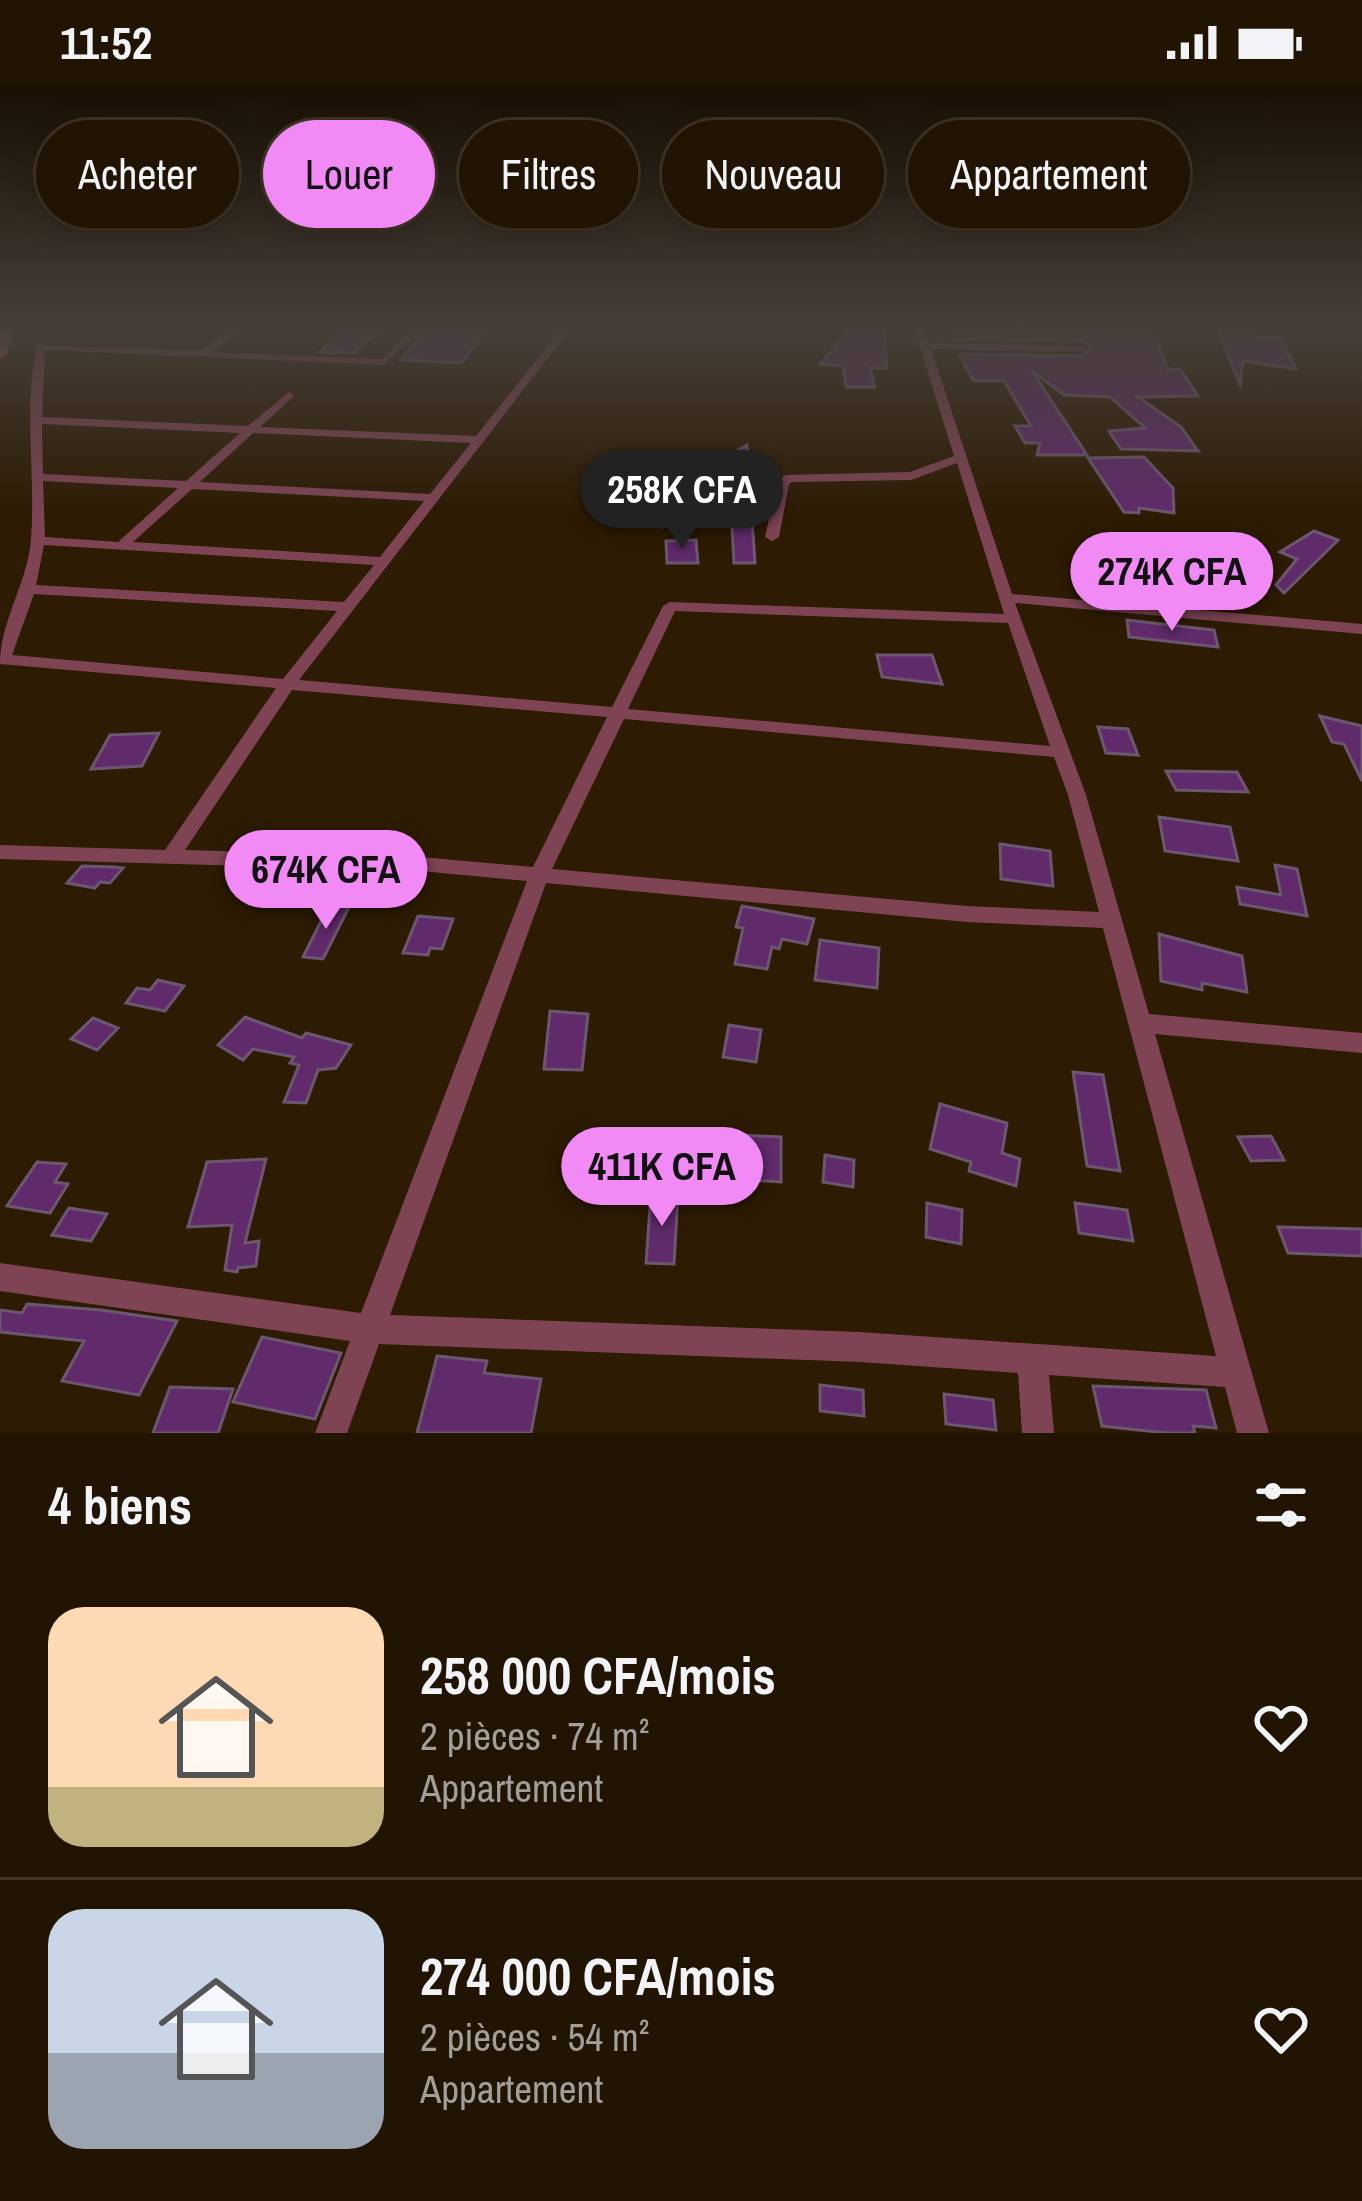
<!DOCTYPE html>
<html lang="fr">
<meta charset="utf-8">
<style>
:root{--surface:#221402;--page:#2a1d0c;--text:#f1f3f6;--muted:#a29e99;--line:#3f3324;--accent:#f18af4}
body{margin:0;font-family:"Archivo Narrow",sans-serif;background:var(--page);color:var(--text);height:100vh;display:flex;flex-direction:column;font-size:45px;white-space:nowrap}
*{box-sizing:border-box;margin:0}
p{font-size:39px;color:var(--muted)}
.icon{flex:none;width:66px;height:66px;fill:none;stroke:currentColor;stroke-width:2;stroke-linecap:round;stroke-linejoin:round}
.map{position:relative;height:1349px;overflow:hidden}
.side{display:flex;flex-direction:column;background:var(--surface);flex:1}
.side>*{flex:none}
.banner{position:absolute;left:36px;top:36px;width:1290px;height:108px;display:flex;gap:24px}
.price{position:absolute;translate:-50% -102px;padding:0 27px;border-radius:42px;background:var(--accent);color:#111;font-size:39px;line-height:78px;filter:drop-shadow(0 3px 6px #0008)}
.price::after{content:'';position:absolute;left:50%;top:72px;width:36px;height:27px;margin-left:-18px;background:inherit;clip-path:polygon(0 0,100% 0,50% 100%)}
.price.active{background:#222;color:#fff}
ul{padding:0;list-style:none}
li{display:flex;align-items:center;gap:36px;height:300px;padding:0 48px}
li+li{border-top:3px solid var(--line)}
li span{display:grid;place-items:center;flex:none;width:336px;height:240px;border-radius:36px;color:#555}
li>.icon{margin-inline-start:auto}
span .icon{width:144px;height:144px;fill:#fffc;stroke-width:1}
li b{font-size:51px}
h2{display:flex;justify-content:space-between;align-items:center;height:144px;padding:0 48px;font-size:51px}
.pill{padding:0 42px;border-radius:54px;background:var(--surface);box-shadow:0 6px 30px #0003,0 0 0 3px var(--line);font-size:42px;line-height:108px}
.pill.active{background:var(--accent);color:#111}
.status{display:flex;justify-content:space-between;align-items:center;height:84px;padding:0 60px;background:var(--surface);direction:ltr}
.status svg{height:33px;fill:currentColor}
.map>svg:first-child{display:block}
.building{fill:#602a6b;stroke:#6b576f;stroke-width:3}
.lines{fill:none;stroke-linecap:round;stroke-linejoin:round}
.minor{fill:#7e4454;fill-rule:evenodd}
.secondary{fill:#b35771;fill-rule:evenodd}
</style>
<div class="status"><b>11:52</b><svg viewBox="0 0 49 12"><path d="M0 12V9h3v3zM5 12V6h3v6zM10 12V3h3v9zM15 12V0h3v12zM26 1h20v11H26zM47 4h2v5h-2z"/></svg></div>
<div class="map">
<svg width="1362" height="1349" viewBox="0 0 1362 1349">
<rect width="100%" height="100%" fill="#2d1b03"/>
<!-- building -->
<g class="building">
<polygon points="346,244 381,244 354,269 319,268"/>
<polygon points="968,244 1147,245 1156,254 1168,285 1181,286 1198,312 1138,313 1181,343 1198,367 1121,365 1109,347 1145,344 1110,313 1064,311 1032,287 1087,371 1037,371 1040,359 1025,359 1015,342 1031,342 1004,297 974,297 959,270 1083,272 1092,263 1083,257 951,255 959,254 957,248 969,248"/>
<polygon points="1217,244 1247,244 1256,253 1280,254 1296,285 1243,277 1240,300"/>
<polygon points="428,245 434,246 485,246 462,279 401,276"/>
<polygon points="849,246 884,247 887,284 870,284 875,303 846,303 843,282 820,280"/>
<polygon points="747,361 755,479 734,479 731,425 725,425 725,374"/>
<polygon points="1144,373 1173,404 1174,429 1139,424 1139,429 1124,428 1088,374"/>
<polygon points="618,408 660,412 689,416 663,443 602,438"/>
<polygon points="1314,447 1338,456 1284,509 1276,501 1297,475 1280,468"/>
<polygon points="696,456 698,479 667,479 666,457"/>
<polygon points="1127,536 1214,546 1218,563 1129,553"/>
<polygon points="877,571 932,571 942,600 882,593"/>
<polygon points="1320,632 1362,642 1362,697 1344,660 1332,658"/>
<polygon points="1098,643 1128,645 1138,671 1106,669"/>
<polygon points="159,649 142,682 91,685 110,651"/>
<polygon points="1166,687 1237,688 1248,708 1176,706"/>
<polygon points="1159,733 1230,743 1238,777 1165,767"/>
<polygon points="1000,760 1050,767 1053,802 1001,795"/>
<polygon points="1275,781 1297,785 1307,832 1240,820 1237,803 1281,811"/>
<polygon points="82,782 114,783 123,784 110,799 100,798 95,804 67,799"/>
<polygon points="329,821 349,823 323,875 303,873"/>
<polygon points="742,822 814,835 807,860 782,855 779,865 772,863 767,885 735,880 743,844 736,843"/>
<polygon points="418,832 453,835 442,865 430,864 428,871 403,869"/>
<polygon points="1159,850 1242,872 1247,908 1202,899 1202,906 1161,897"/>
<polygon points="820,856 879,864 877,904 815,896"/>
<polygon points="158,896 184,902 165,927 126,919 137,904 150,906"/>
<polygon points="550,927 588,930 582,986 544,985"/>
<polygon points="245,933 302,954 306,949 351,961 336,984 318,986 306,1019 284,1018 299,981 290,979 294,973 253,965 243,976 218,961"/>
<polygon points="93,934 118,944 97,966 71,955"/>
<polygon points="729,941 761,946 756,978 723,973"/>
<polygon points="1073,988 1103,991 1120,1087 1087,1082"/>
<polygon points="940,1020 1007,1039 1002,1069 1020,1075 1016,1102 969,1087 971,1078 930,1065"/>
<polygon points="720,1050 781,1053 781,1098 718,1094"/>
<polygon points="1271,1052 1284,1076 1251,1077 1238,1053"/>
<polygon points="825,1071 854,1076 853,1103 823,1098"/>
<polygon points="266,1075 245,1159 259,1157 256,1182 238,1184 237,1188 225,1186 232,1141 188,1143 207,1078"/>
<polygon points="37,1078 66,1080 55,1098 68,1100 50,1129 7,1122"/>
<polygon points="651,1110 678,1111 674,1180 646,1179"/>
<polygon points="927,1119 962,1126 961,1160 926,1153"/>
<polygon points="1075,1119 1127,1126 1133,1157 1079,1149"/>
<polygon points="69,1124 107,1130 91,1157 52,1151"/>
<polygon points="1278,1143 1362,1145 1362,1172 1288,1169"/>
<polygon points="27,1220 101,1226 177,1237 139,1311 62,1297 84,1257 0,1248 0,1226 22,1229"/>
<polygon points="262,1253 341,1269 315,1335 233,1318"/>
<polygon points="437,1272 487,1277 484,1289 541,1295 531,1349 417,1349"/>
<polygon points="820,1301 863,1306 864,1332 820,1327"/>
<polygon points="1093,1302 1206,1306 1216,1344 1193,1342 1195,1349 1167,1349 1102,1342"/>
<polygon points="170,1303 233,1305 218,1349 153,1349"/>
<polygon points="944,1310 993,1316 996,1346 946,1340"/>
</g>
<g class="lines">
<!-- minor -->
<path class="minor" d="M232 244H242L211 268 382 275 414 244H423L384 281 45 266 42 333 248 342 289 308 294 311 293 313 260 343 476 352 562 244H571L299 596 612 623 663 522 670 518 1004 530 957 379 911 396 792 398 789 400 779 453 772 457 765 453 777 399 785 391 910 388 954 372 914 244H924L929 259 1083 262 1088 265 1083 268 931 265 1012 510 1362 540V550L1015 519 1086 711 1149 930 1362 949V969L1155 950 1269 1349H1237L1225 1303 1049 1291 1054 1349H1022L1018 1289 860 1278 379 1260 347 1349H315L350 1257 0 1207V1179L361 1229 527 797 421 787 0 775V761L165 766 276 604 0 580C0 537 28 498 31 455 36 391 23 324 37 261L199 267ZM42 340 240 349 186 397 43 390ZM253 349 471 359 430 410 200 398ZM43 397 178 404 118 458 45 453ZM192 405 424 417 380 473 133 458ZM44 461 374 481 344 518 36 501ZM34 510 337 527 283 595 12 571ZM675 527 1008 539 1050 662 628 625ZM292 606 607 633 533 783 421 773 185 766ZM624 635 1054 673 1068 711 1099 828 967 822 552 785ZM546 799 967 838 1103 844 1216 1272 860 1248 390 1231Z"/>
<!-- secondary -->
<polygon class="secondary" points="14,244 7,271 0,275 0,244"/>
</g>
<!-- sky -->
<linearGradient id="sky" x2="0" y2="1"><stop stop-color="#190f02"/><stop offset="0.56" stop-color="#463f39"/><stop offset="1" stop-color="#463f39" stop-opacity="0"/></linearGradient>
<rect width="1362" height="433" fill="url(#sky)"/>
</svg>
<b class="price active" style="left:682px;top:468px">258K CFA</b>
<b class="price" style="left:1172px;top:550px">274K CFA</b>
<b class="price" style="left:326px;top:848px">674K CFA</b>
<b class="price" style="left:662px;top:1145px">411K CFA</b>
<div class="banner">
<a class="pill">Acheter</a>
<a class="pill active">Louer</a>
<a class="pill">Filtres</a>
<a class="pill">Nouveau</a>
<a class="pill">Appartement</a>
</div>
</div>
<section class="side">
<h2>4 biens<svg class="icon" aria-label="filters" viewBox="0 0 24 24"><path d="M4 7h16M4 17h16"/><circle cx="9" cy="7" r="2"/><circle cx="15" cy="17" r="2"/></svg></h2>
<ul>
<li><span style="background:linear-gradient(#ffd9b3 75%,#c2b280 0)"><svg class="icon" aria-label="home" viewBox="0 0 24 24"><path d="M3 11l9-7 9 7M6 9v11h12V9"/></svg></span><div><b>258 000 CFA/mois</b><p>2 pièces · 74 m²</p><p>Appartement</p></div><svg class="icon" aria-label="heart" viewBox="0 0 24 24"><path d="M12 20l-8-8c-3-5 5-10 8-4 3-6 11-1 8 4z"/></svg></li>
<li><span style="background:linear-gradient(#c9d6e8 60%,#9aa5b1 0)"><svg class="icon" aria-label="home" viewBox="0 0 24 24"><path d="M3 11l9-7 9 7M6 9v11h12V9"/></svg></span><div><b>274 000 CFA/mois</b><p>2 pièces · 54 m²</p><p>Appartement</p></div><svg class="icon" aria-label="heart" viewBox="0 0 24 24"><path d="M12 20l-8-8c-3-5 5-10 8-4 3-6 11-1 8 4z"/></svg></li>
</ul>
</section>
